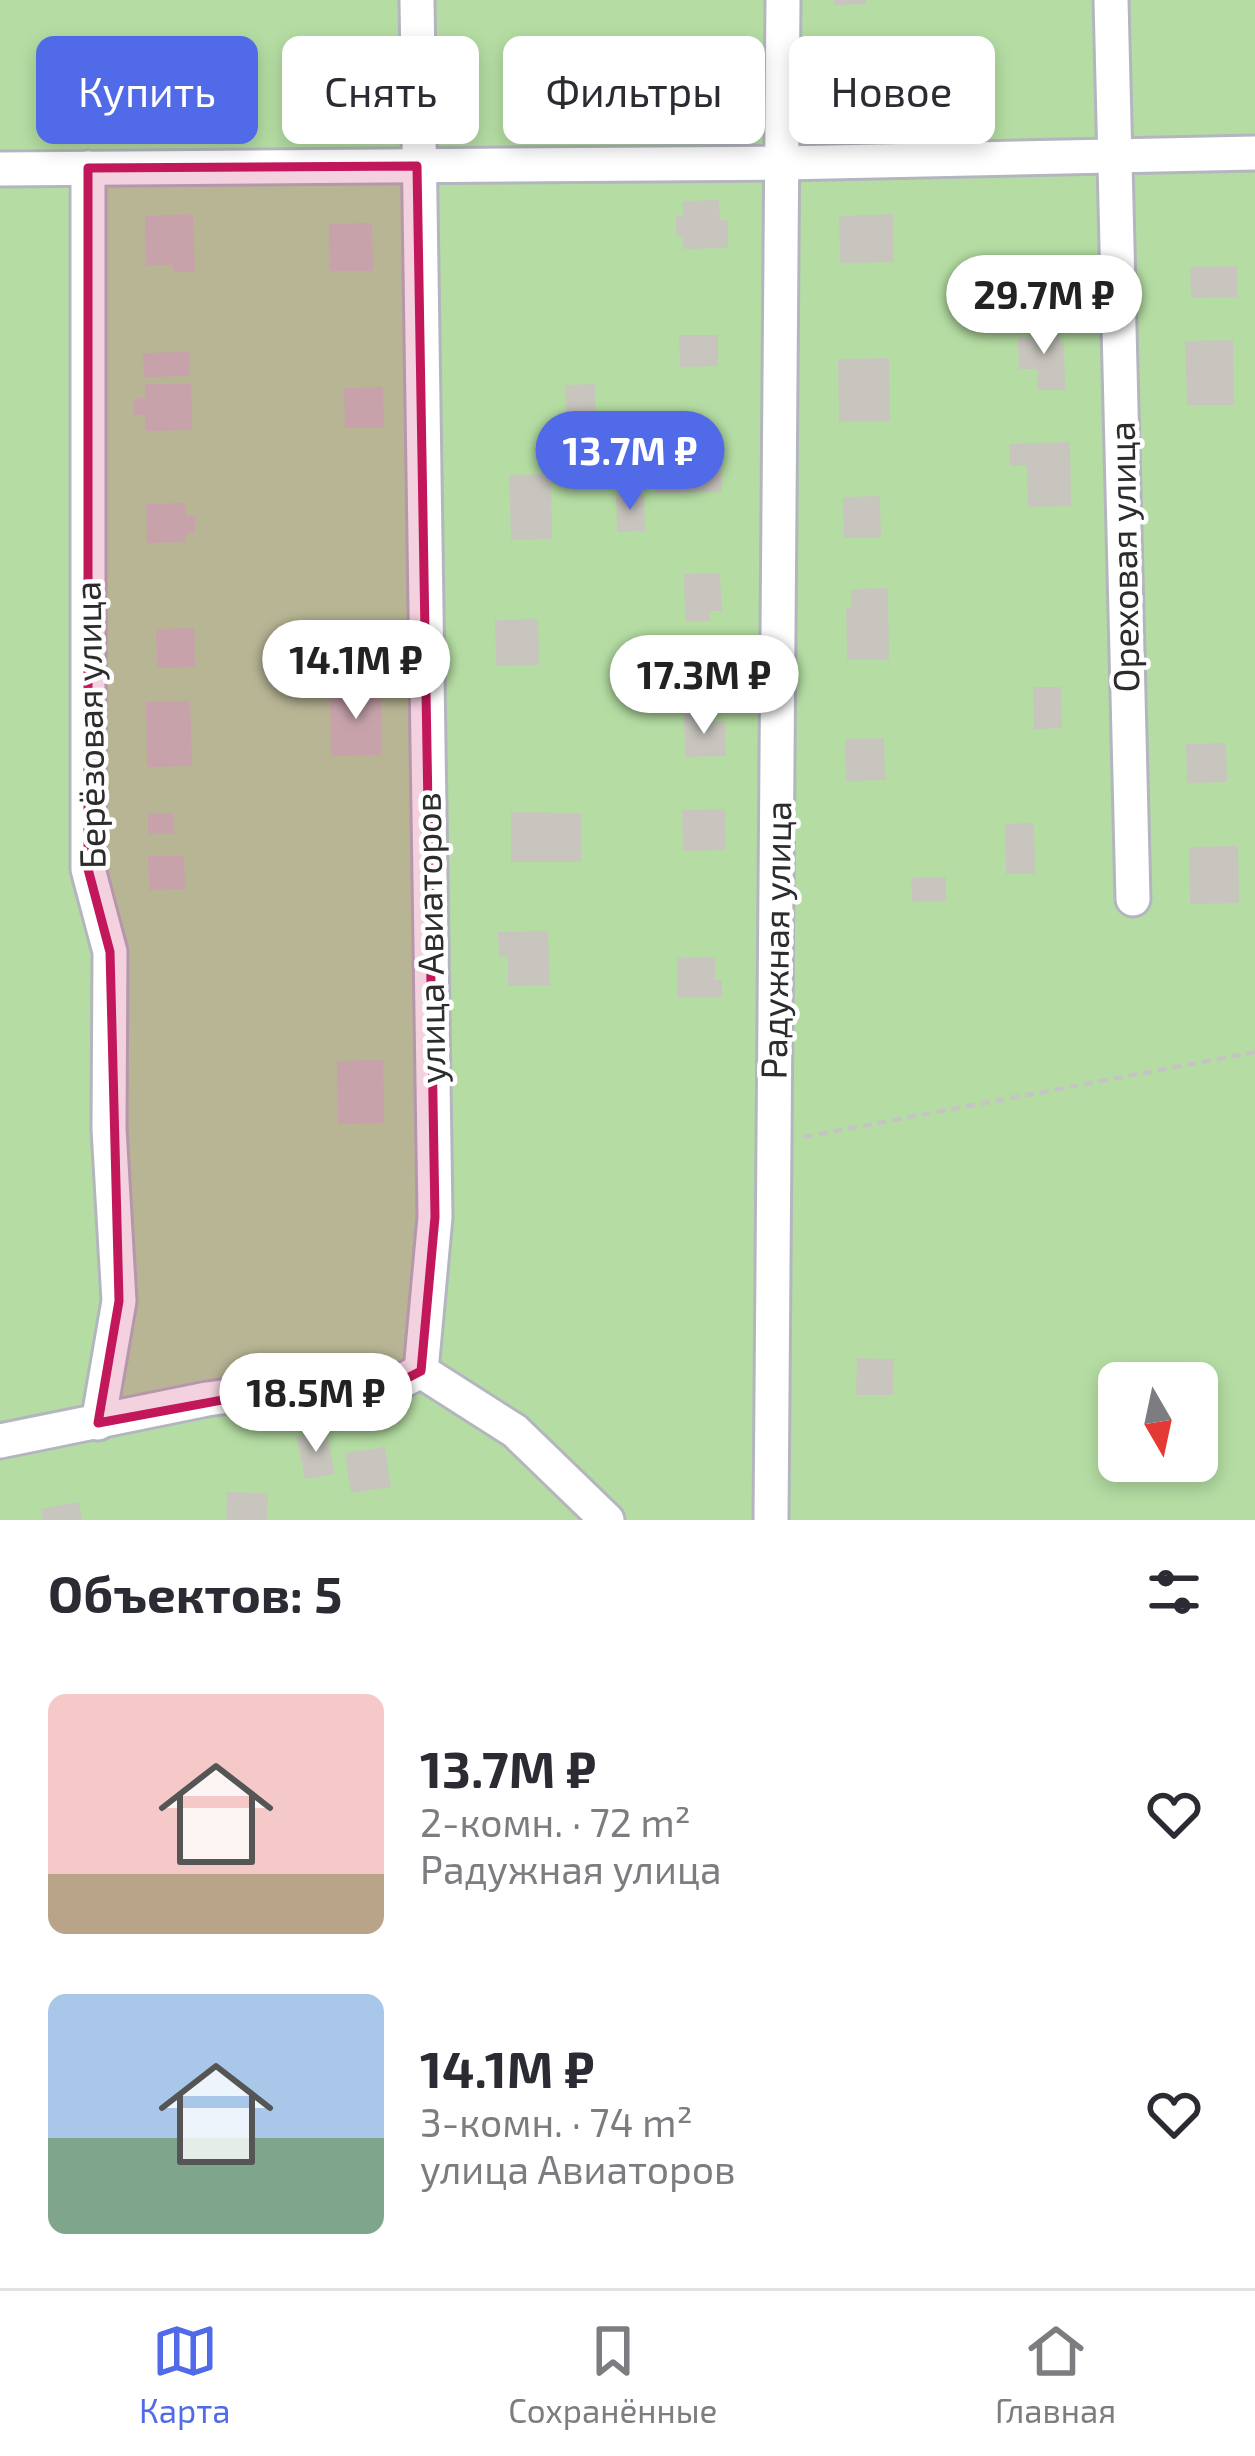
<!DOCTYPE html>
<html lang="ru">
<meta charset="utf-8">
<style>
:root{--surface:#fff;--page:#f2f2f3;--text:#2b2b33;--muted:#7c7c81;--line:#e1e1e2;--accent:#516be8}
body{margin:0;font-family:"Exo 2",sans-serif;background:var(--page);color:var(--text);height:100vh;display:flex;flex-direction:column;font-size:45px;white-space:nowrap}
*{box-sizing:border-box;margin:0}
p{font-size:39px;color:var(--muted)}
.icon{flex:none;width:66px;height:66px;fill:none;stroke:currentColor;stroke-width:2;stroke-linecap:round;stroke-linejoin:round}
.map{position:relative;height:1520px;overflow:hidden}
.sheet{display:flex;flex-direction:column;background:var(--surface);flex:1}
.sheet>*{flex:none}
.guide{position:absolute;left:36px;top:36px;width:1185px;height:108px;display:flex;gap:24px}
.needle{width:78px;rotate:171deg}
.controls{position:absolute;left:1098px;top:1362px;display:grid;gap:24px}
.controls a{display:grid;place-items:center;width:120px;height:120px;border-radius:18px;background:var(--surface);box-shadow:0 6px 18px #0003;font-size:60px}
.price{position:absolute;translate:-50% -102px;padding:0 27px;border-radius:42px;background:#fff;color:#222;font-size:39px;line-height:78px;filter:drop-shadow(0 3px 6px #0008)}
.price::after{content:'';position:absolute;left:50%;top:72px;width:36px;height:27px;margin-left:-18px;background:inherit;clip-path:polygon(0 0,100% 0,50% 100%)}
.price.current{background:var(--accent);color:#fff}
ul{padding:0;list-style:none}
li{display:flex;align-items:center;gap:36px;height:300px;padding:0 48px}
li span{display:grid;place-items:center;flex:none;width:336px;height:240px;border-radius:18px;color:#555}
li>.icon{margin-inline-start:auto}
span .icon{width:144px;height:144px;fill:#fffc;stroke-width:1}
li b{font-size:51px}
h2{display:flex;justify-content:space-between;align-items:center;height:144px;padding:0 48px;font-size:51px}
.chip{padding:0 42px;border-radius:18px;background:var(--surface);box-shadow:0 6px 18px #0003;font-size:42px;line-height:108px}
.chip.current{background:var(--accent);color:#fff}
.tabs{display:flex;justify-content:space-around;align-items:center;height:168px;border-top:3px solid var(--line);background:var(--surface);font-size:33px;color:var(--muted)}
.tabs a{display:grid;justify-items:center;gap:6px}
.tabs .current{color:var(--accent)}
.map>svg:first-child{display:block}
.green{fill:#b5dda3;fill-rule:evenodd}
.building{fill:#c8c5be}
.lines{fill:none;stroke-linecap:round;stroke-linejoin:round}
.minor-casing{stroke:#b3b6be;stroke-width:39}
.path{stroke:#c4c4c4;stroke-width:4.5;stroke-dasharray:9 6;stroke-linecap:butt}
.minor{stroke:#fff;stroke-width:33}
.marked{fill:#c2185b;fill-opacity:0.2;stroke:#c2185b;stroke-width:9;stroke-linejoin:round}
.labels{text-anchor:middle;stroke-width:9;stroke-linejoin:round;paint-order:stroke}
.street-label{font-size:36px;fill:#2c2c2c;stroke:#fff}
</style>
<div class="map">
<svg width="1255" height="1520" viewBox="0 0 1255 1520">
<rect width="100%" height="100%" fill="#ece7e0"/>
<!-- green -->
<path class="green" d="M0 0H1255V1520H0ZM1119 1383H1197V1461H1119Z"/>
<!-- building -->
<g class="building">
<polygon points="834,0 866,0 866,4 834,5"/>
<polygon points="673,38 706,38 707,89 718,89 718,126 668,127 667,72 674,73"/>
<polygon points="899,58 900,88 880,88 880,104 839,105 838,59"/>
<polygon points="244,62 246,110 188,111 187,63"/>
<polygon points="607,63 649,63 650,127 608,128"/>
<polygon points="169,92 169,123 126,124 126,93"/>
<polygon points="719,200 720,220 728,220 728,248 683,249 683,237 676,236 676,216 683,215 683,201"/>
<polygon points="193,214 195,272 173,272 173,265 146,266 145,216"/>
<polygon points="893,214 894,262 840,263 839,216"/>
<polygon points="372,223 373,271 330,271 329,224"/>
<polygon points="1237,266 1237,297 1191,298 1190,267"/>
<polygon points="1059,324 1059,342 1064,341 1065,390 1037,390 1037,369 1019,369 1018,338 1032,338 1032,325"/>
<polygon points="679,335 718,335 718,366 680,367"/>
<polygon points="1233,340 1234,405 1187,405 1185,341"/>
<polygon points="190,352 190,376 144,377 143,353"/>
<polygon points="889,358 890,421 839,422 838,359"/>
<polygon points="145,384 191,384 192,430 146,431 145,415 134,415 134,398 145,398"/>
<polygon points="595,384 596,420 566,421 565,385"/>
<polygon points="383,387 384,428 345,428 344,388"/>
<polygon points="1070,442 1071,506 1028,507 1027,466 1010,466 1009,444"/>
<polygon points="721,443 722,492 657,493 656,445"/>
<polygon points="551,474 552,539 511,540 509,475"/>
<polygon points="616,494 644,494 645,531 617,532"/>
<polygon points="880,496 881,538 844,538 843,497"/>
<polygon points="185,503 186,516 195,516 195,533 186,533 186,542 147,543 146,504"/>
<polygon points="720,573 722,611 710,611 710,621 685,622 684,574"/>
<polygon points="888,588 889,660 847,660 846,608 851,608 851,589"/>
<polygon points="538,619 539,665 496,666 495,620"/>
<polygon points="194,628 195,667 157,668 156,629"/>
<polygon points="1033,687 1061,687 1062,728 1034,729"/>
<polygon points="381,688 382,755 331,756 330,689"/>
<polygon points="190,701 192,766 147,767 146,702"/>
<polygon points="684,714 702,714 703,722 725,721 726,756 685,757"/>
<polygon points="884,738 885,780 846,781 845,739"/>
<polygon points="1226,743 1227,782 1187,783 1186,744"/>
<polygon points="725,809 726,850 683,851 682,810"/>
<polygon points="511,812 581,813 581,862 511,862"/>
<polygon points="173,813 174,834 148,834 148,814"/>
<polygon points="1034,823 1035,874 1006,874 1005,824"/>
<polygon points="1238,846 1239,903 1190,904 1189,847"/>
<polygon points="148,856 184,856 185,889 149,890"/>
<polygon points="946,877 946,901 912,902 911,878"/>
<polygon points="548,931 550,985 508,986 508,956 499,957 498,932"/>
<polygon points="715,957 715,980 722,980 722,997 677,998 677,958"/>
<polygon points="383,1060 384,1123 338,1124 337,1061"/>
<polygon points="857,1358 894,1359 893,1395 856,1395"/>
<polygon points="326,1431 335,1474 305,1479 297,1437"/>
<polygon points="385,1447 391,1487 351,1493 345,1453"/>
<polygon points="227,1492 268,1493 267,1520 226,1520"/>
<polygon points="79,1502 82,1520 43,1520 41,1509"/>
</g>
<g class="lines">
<defs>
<g id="minor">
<polyline points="417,0 435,1217 421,1371"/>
<polyline points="1111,0 1133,899"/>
<polyline points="88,168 88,869 110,952 109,1129 119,1301 98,1423"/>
<polyline points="0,169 783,163 1255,153"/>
<polyline points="421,1371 515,1431 607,1520"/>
<polyline points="0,1441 207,1399 287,1388 360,1391 390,1387 421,1371"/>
<polyline points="771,1520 783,0"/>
</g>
</defs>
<!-- minor casing -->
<use href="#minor" class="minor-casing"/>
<!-- path -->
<polyline class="path" points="804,1137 1255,1052"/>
<!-- minor -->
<use href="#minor" class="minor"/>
</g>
<!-- marked area -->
<path class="marked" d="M417 166 435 1217 421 1371 390 1387 287 1388 98 1423 119 1301 110 952 88 869V168Z"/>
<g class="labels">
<!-- street labels -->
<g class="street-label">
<text transform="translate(1124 557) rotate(-91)" y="13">Ореховая улица</text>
<text transform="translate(90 725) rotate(-91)" y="13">Берёзовая улица</text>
<text transform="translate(430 938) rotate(-91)" y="13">улица Авиаторов</text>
<text transform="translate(776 940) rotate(-89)" y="13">Радужная улица</text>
</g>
</g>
</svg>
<div class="controls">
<a><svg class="needle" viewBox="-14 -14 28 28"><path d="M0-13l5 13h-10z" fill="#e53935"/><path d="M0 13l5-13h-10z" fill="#7c7c81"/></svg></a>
</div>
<b class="price" style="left:1044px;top:357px">29.7M ₽</b>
<b class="price current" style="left:630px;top:513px">13.7M ₽</b>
<b class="price" style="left:356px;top:722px">14.1M ₽</b>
<b class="price" style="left:704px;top:737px">17.3M ₽</b>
<b class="price" style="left:316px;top:1455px">18.5M ₽</b>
<div class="guide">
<a class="chip current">Купить</a>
<a class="chip">Снять</a>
<a class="chip">Фильтры</a>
<a class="chip">Новое</a>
</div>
</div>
<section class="sheet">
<h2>Объектов: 5<svg class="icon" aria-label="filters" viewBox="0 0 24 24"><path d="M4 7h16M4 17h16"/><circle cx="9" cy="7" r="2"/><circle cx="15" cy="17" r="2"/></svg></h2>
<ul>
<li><span style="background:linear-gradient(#f6c9c9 75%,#b9a48a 0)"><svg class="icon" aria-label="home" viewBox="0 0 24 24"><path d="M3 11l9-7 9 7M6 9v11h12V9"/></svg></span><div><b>13.7M ₽</b><p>2-комн. · 72 m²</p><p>Радужная улица</p></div><svg class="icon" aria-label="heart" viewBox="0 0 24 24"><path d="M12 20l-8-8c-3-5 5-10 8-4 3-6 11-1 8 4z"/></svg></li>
<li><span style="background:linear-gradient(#a9c7e8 60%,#7fa58c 0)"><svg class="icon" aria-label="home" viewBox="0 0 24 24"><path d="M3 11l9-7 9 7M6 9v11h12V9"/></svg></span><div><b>14.1M ₽</b><p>3-комн. · 74 m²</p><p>улица Авиаторов</p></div><svg class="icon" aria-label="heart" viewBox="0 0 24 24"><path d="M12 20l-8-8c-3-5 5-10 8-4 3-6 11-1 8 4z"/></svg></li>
</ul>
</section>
<nav class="tabs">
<a class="current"><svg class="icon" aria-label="map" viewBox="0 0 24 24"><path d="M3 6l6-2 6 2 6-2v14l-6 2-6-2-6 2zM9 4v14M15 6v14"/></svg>Карта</a>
<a><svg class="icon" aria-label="saved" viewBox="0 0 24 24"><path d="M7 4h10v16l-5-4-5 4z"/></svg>Сохранённые</a>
<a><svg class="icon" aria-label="home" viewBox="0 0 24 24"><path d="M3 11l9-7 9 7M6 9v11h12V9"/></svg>Главная</a>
</nav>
